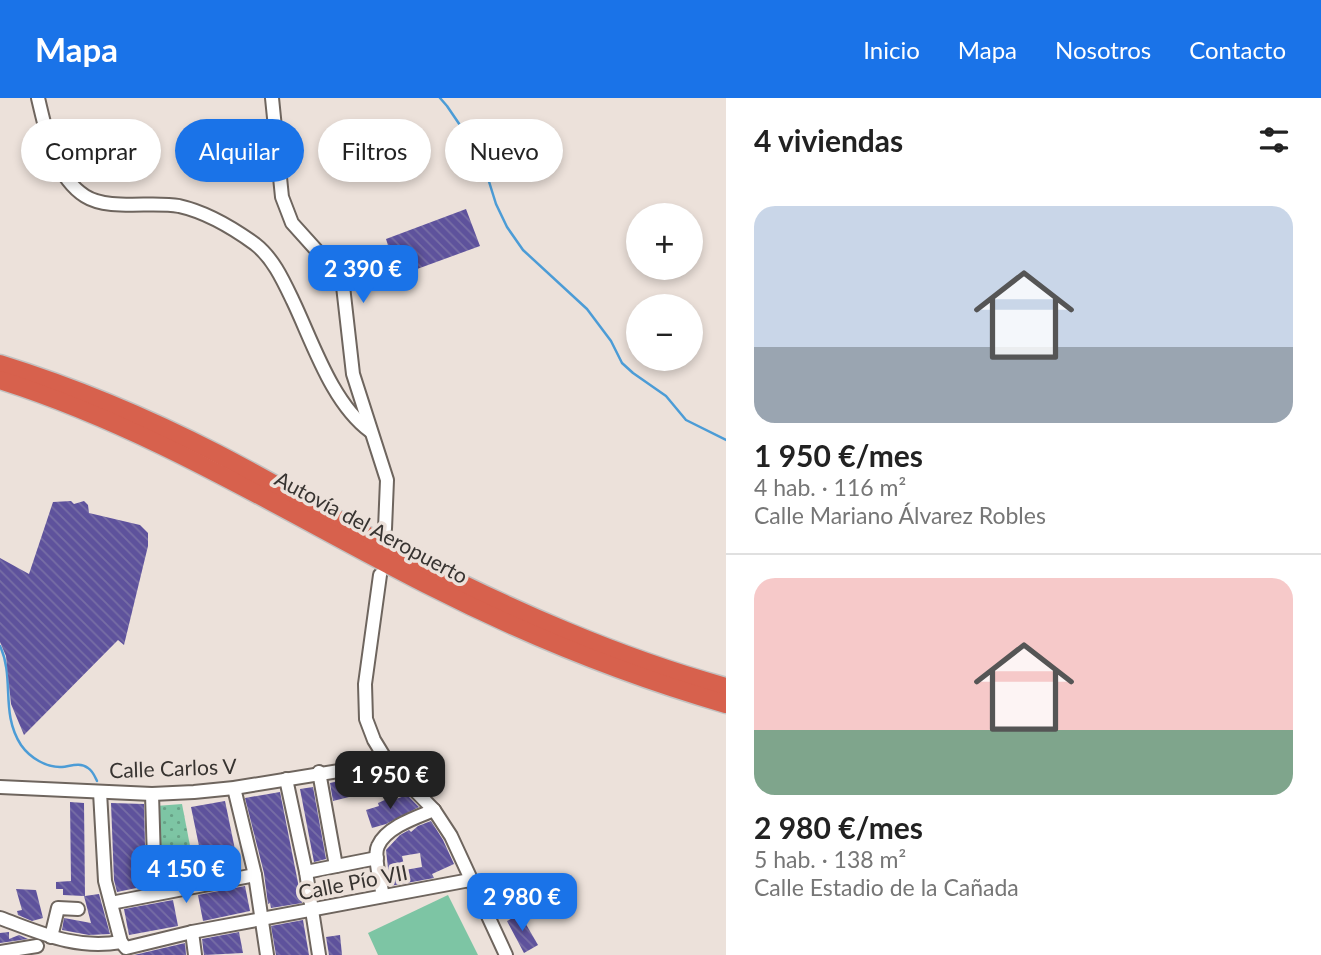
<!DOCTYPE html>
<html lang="es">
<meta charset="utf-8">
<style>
:root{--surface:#fff;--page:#f6f6f6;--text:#222;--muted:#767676;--line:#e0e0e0;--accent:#1a73e8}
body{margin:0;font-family:Lato,sans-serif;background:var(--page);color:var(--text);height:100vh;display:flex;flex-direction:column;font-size:26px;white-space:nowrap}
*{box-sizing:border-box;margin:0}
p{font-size:23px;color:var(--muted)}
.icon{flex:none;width:38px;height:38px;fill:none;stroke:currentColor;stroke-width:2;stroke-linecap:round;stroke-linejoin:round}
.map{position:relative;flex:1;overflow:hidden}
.sheet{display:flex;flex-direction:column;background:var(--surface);width:595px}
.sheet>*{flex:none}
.top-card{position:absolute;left:21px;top:21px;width:598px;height:63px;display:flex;gap:14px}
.fabs{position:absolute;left:626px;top:105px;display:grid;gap:14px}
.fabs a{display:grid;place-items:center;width:77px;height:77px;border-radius:50%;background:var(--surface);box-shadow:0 4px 10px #0003;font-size:35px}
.price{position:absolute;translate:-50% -60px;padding:0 16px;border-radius:14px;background:var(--accent);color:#fff;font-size:23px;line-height:46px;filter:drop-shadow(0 2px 4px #0008)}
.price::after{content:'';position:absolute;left:50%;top:42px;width:21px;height:16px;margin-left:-10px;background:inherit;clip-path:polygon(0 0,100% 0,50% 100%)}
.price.current{background:#222;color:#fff}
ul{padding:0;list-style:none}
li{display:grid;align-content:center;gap:14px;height:371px;padding:0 28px}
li+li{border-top:2px solid var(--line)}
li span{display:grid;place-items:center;height:217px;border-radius:21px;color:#555}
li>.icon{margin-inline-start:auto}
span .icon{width:126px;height:126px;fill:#fffc;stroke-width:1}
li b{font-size:30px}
h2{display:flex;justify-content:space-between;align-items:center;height:84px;padding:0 28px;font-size:30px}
.chip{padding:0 24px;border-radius:32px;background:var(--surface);box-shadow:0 4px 10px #0003;font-size:24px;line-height:63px}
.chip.current{background:var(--accent);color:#fff}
header{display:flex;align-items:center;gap:42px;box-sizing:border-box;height:98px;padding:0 35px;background:var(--accent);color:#fff}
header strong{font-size:33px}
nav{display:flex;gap:38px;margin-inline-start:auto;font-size:24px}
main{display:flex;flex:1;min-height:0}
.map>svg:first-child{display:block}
.grass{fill:url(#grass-dots)}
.garden{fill:#7dc5a4}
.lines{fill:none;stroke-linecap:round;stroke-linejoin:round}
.stream{stroke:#4c9cd6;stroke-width:2.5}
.building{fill:url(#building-back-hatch);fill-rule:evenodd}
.minor-casing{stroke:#6e655e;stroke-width:16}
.highway-casing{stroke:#c3c2c1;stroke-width:21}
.minor{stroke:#fff;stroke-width:12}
.highway{stroke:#d7614d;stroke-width:18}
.labels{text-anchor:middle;stroke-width:7;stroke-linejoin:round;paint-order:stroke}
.street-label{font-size:21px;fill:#383431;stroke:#ece1da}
</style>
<header>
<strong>Mapa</strong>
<nav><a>Inicio</a><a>Mapa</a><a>Nosotros</a><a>Contacto</a></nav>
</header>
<main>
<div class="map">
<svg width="726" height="857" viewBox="0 0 726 857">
<defs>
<pattern id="grass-dots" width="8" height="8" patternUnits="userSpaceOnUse" patternTransform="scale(1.75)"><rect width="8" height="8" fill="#7dc5a4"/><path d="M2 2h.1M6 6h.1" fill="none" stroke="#67a186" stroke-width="1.8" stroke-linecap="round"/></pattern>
<pattern id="building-back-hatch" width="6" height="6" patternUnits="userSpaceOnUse" patternTransform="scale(1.75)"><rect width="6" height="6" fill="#5e529c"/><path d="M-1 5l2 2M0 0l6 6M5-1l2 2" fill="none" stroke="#776ea5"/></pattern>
</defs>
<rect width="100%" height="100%" fill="#ece1da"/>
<!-- grass -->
<polygon class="grass" points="182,706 196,779 158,787 156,708"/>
<!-- garden -->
<polygon class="garden" points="448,797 478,857 378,857 368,835"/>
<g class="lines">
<!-- stream -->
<g class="stream">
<polyline points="440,0 447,8 481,58 496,106 507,129 523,152 587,211 611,243 622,265 633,275 666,298 686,322 726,342"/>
<path d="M0 548C15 580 0 615 21 647 30 660 47 670 62 669 71 668 80 664 88 670 93 673 95 679 97 683"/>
</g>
</g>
<!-- building -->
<g class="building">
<polygon points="466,111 480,148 398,178 394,166 384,170 380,158 390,154 386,141"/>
<polygon points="71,403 74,406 84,403 88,407 89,415 140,427 148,435 148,448 124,547 118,542 24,637 11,606 6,558 0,544 0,460 29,476 53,404"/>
<polygon points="369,677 373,693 333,703 330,685 339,683 340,688 360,683 359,679"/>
<polygon points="313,689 326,761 314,764 300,691"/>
<polygon points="280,694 302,805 271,810 270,805 268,806 264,775 245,700"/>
<polygon points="407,697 419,709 386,726 372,730 366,712 379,708 378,705 387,701 388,704"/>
<polygon points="225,703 239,771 205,777 191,709"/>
<polygon points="70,704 84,705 85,798 99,796 110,836 89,837 62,832 64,820 91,825 84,798 63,797 63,791 56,791 56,784 71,783"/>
<polygon points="111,705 144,706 146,788 117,794 114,782"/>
<path d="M431 723 443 742 454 766 432 776 434 780 390 788 386 752 400 737 409 732 411 734 418 728ZM420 755 422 769 405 772 402 758Z"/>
<polygon points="245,788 250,813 203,823 198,797"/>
<polygon points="16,791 36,792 43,820 32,823 18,817 17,813 22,812"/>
<polygon points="173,802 178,828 129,837 124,811"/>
<polygon points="520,816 538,847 524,855 507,823"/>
<polygon points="303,822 309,857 276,857 271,828"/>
<polygon points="9,834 9,841 19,837 28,841 0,845 0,835"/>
<polygon points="239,834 243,855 204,857 202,841"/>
<polygon points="340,837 342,857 329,857 326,839"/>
<polygon points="185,845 186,857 134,857"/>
</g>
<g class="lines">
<defs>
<g id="minor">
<path d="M38 0C46 33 54 78 85 98 108 113 152 103 179 108 206 114 233 130 255 146 273 160 283 182 293 203 313 245 332 305 370 333"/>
<polyline points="272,0 282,99 292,125 328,165 343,188 353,276 387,382 385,431"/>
<polyline points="380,477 365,586 366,621 374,642 388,665 434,712 451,738 506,857"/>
<polyline points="319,674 336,768"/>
<polyline points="286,681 306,774 319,857"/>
<polyline points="0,689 152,696 194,694 234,690 388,665"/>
<polyline points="234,690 255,777 267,857"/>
<polyline points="100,694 105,783 121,844"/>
<polyline points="152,696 155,796"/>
<polyline points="306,774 377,760"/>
<path d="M383 798C381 787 373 758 378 748 386 729 417 719 434 712"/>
<polyline points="111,805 255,777"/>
<path d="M0 820C41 835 76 852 121 844L126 850 192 834 470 782"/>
<polyline points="192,834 195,857"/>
<polyline points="51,839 58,810 78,811"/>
<polyline points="0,854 37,848"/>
</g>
<g id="highway">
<path d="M0 266C74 289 146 319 216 355 282 389 345 428 412 461 512 512 617 559 726 589"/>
<path d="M0 282C152 330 285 414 426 486 522 535 622 576 726 606"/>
</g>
</defs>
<!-- minor casing -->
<use href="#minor" class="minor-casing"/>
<!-- highway casing -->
<use href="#highway" class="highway-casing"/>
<!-- minor -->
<use href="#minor" class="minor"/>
<!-- highway -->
<use href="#highway" class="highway"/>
</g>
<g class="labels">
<!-- street labels -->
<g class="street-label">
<text transform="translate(371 430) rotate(28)" y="7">Autovía del Aeropuerto</text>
<text transform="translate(173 671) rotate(-2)" y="7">Calle Carlos V</text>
<text transform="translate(353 785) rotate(-11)" y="7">Calle Pío VII</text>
</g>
</g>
</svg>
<div class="fabs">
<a>+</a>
<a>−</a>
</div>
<b class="price" style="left:363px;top:207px">2 390 €</b>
<b class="price current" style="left:390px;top:713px">1 950 €</b>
<b class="price" style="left:186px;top:807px">4 150 €</b>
<b class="price" style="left:522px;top:835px">2 980 €</b>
<div class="top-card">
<a class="chip">Comprar</a>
<a class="chip current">Alquilar</a>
<a class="chip">Filtros</a>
<a class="chip">Nuevo</a>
</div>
</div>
<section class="sheet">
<h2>4 viviendas<svg class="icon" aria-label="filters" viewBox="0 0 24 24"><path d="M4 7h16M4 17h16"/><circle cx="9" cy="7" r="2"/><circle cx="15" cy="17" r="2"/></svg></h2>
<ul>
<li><span style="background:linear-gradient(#c9d6e8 65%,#9aa5b1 0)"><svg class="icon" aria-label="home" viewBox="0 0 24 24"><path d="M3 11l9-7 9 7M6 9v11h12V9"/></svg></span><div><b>1 950 €/mes</b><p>4 hab. · 116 m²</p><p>Calle Mariano Álvarez Robles</p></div></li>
<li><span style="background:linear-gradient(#f6c9c9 70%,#7fa58c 0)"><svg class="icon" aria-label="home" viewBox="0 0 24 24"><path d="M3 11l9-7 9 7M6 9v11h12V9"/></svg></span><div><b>2 980 €/mes</b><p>5 hab. · 138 m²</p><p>Calle Estadio de la Cañada</p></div></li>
</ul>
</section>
</main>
